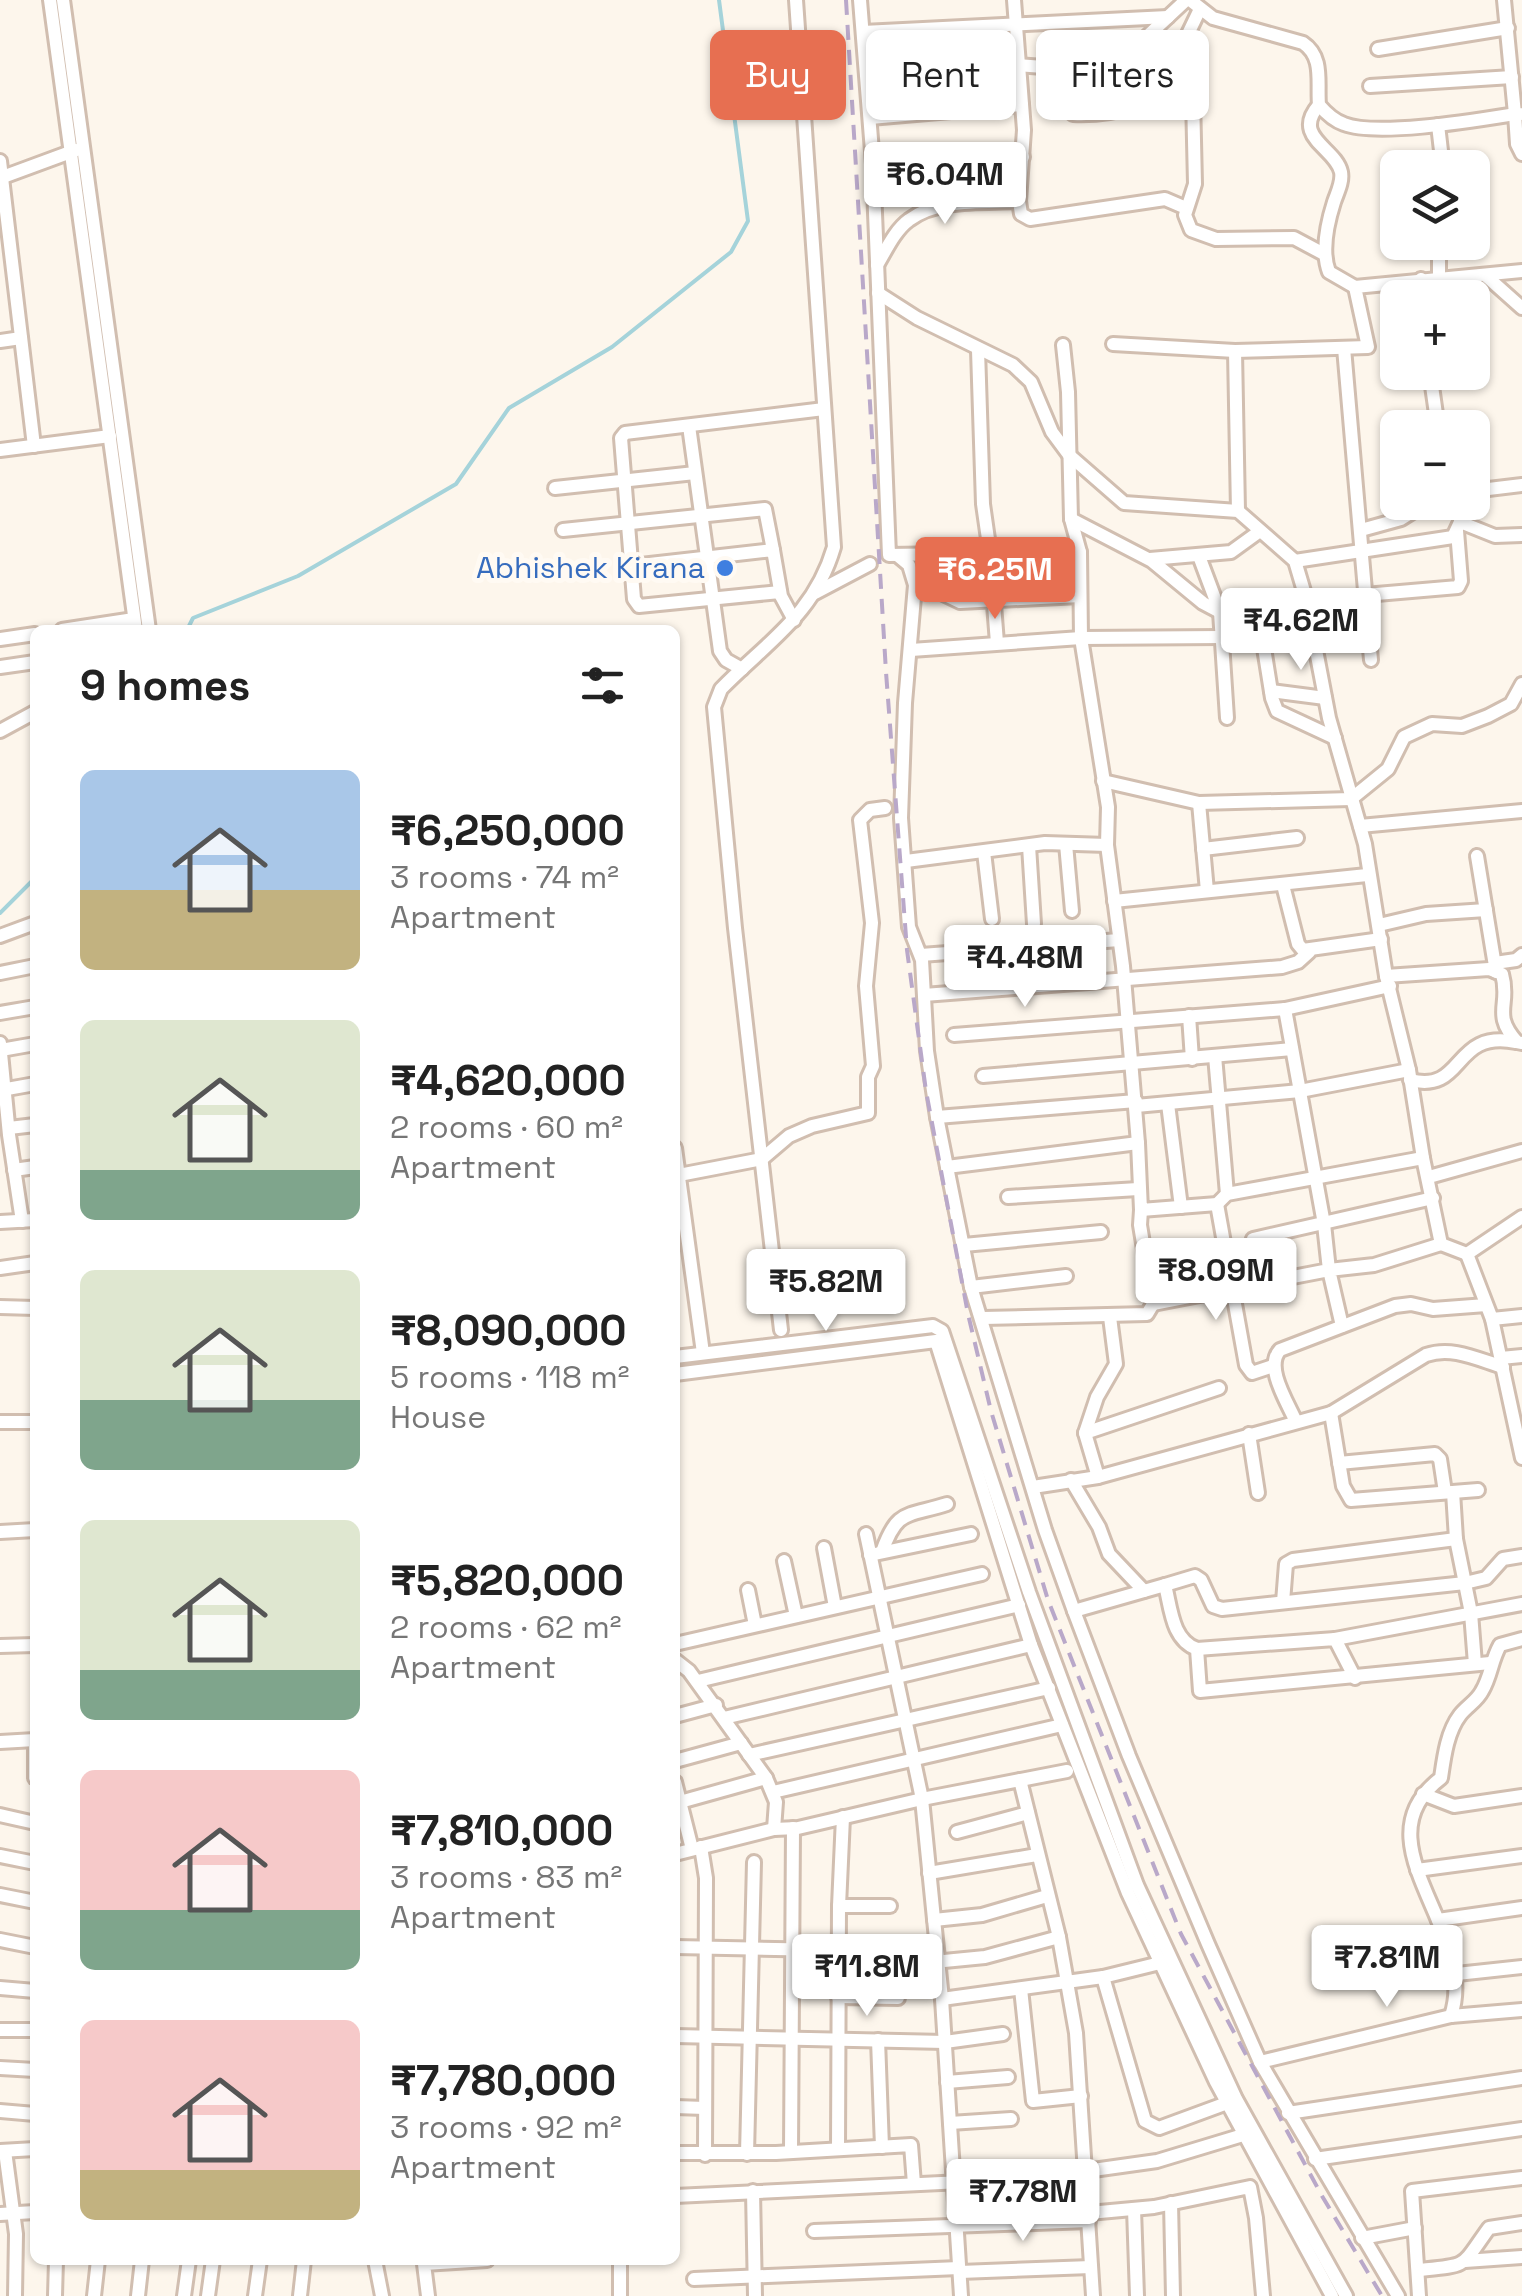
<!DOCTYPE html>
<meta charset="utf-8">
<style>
:root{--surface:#fff;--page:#f2f2f2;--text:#222;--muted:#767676;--accent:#e76f51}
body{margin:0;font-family:"Space Grotesk",sans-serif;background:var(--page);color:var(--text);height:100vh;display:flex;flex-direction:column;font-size:38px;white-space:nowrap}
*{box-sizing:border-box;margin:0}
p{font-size:32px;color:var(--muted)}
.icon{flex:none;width:55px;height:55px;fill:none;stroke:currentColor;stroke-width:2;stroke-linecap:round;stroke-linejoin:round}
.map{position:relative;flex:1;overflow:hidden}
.details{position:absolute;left:30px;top:625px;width:650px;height:1640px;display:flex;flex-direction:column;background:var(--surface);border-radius:15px;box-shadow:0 2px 8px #0004}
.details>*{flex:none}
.top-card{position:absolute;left:710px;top:30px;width:660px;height:90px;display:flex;gap:20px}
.fabs{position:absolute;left:1380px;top:150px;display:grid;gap:20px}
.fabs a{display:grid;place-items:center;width:110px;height:110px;border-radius:15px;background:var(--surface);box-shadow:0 2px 8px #0004;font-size:50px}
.price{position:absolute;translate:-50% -85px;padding:0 22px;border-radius:10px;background:#fff;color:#222;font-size:32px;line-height:65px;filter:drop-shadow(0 2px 5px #0008)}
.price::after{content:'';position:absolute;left:50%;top:60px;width:30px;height:22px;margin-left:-15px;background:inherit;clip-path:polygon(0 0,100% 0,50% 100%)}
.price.active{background:var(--accent);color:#fff}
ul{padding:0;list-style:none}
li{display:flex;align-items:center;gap:30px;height:250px;padding:0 50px}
li span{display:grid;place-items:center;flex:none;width:280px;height:200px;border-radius:15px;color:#555}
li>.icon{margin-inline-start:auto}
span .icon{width:120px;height:120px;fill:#fffc;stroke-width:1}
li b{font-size:42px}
h2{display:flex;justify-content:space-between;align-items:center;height:120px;padding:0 50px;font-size:42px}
.tag{padding:0 35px;border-radius:15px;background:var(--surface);box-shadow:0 2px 8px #0004;font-size:35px;line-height:90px}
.tag.active{background:var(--accent);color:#fff}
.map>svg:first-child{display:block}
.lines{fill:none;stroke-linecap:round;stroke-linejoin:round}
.stream{stroke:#a5d3da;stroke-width:4}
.minor-casing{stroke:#d1beb0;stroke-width:18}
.minor{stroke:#fff;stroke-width:12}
.rail{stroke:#b9a8c9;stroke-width:4;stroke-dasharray:15 10;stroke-linecap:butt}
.shop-dot{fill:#3f7fe0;stroke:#fffaf3;stroke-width:4}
.labels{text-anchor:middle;stroke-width:10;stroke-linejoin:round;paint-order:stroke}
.shop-label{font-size:30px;fill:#366cbe;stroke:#fffaf3;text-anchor:end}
</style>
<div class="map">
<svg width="1522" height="2296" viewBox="0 0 1522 2296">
<rect width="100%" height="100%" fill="#fdf6ec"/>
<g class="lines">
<!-- stream -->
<g class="stream">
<polyline points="187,630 193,618 298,576 456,484 509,408 612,347 731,252 748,221 719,0"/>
<polyline points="0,913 35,878"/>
</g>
<defs>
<g id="minor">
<polyline points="50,0 136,630"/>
<polyline points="63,0 149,630"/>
<polyline points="860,0 873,164 889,555 1080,552"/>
<polyline points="1014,0 1024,130 1019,201 1021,214 1030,219 1165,199 1186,208"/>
<path d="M1190 0 1213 18 1303 43C1324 57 1317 82 1319 105 1325 112 1335 121 1344 124 1377 137 1477 120 1515 114L1517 144 1522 154"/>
<polyline points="1504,0 1515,114 1520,114"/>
<polyline points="1200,9 1188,34 1192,54 1195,184 1185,215 1191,230 1216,239 1294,238 1324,254"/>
<polyline points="863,32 1168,17"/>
<polyline points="1378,49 1508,28"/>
<polyline points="866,72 1017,65 1109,72 1186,0"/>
<polyline points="1370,86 1512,77"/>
<path d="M1319 105C1291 137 1336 148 1341 172 1343 182 1337 193 1334 202 1327 224 1321 251 1329 272L1355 287"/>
<path d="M1073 114C1119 116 1156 102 1193 75"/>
<polyline points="870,118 1022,105"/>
<polyline points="1438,125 1443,168"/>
<polyline points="0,161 34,446"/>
<polyline points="873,164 1023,157"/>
<polyline points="0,178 76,150"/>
<polyline points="1439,242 1439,278"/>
<path d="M877 265C886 250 895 230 909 220 938 198 985 203 1019 201"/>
<polyline points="1485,275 1522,308"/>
<polyline points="1421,279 1423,298"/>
<polyline points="878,293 917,318 1013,365 1031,382 1052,432 1069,455 1124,503 1238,511 1295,561 1306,598 1329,718 1365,844 1386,976 1409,1070 1423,1158 1441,1244 1467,1254 1522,1217"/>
<polyline points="0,341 21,338"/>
<polyline points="1113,344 1235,351 1368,347 1355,287 1522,271"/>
<polyline points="1344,348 1371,660"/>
<polyline points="978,350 983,504 990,553 997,643"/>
<polyline points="1235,351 1238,511"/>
<polyline points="1430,372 1438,428"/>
<polyline points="689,426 720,651 726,660 742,669"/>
<polyline points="0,450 110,436"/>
<polyline points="555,488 695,473"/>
<polyline points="1472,491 1522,485"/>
<polyline points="1071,519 1152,561 1203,603 1220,612 1260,623 1307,608"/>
<polyline points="1460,522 1495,536 1522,535"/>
<polyline points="563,530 765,509 773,550"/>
<polyline points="1361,530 1401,519 1417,509 1460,504"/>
<polyline points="897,555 909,565 915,585 905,703 901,818 909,927 922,960 927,1051 937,1117 971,1287 1045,1530 1074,1611 1129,1756 1208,1944 1260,2062 1398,2296"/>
<polyline points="1199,556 1220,612 1227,718"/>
<polyline points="1150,559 1231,552 1260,531"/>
<polyline points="1295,561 1453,537 1460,522 1460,502"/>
<polyline points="632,566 773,550 781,596 794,620"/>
<polyline points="915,585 935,590 960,602 1080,596"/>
<polyline points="780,592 639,606 634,599 621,438 625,433 824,409"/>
<polyline points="815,593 870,564"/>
<polyline points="1365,595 1458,587 1461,581 1457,531"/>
<polyline points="1260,623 1272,698 1277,711 1335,738"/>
<polyline points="62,630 134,619"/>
<polyline points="0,639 35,634"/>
<polyline points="911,650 1081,638 1222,637"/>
<polyline points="0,667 35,662"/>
<polyline points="1271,691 1325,698"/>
<polyline points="0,731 35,712"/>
<polyline points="1103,781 1199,803 1351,799 1388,769 1404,737 1432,724 1462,726 1488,716 1511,704 1522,684"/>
<polyline points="1199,803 1207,891"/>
<polyline points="1360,826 1522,811"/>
<polyline points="1066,844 1072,911"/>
<polyline points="1029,846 1034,924"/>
<polyline points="1203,849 1297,838"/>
<polyline points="984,852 992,919"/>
<polyline points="1477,856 1496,972"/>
<polyline points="906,861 1045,843 1107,845"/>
<polyline points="1283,885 1298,944 1303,950 1381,939"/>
<polyline points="1114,901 1367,875"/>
<polyline points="1379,925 1426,914 1486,910"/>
<polyline points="0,936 35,923"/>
<polyline points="921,955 1119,940"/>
<polyline points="1495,963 1516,960 1522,955"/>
<polyline points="0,973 35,966"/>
<path d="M1386 976 1489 969 1502 974C1511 1005 1491 1013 1517 1042L1522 1043"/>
<polyline points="924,995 1282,967 1298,962 1309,952"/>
<polyline points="0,1013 35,1007"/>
<polyline points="1189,1016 1192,1059"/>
<polyline points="954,1035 1285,1009 1390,986"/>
<polyline points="0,1043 9,1135 22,1221"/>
<polyline points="1,1050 35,1044"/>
<polyline points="1215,1056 1227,1194"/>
<polyline points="983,1076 1292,1049"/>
<path d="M1410 1080C1466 1094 1451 1029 1516 1042"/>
<polyline points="7,1089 35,1084"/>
<polyline points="1168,1104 1181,1207"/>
<polyline points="1136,1106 1300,1091 1409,1070"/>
<polyline points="937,1117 1136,1101"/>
<polyline points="9,1128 35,1125"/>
<polyline points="1138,1143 1141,1210 1217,1204 1227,1194 1423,1158"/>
<polyline points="675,1148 703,1353"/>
<polyline points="947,1167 1138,1143 1123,966 1107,845 1108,807 1081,638 1080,552 1071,519 1068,392 1063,345"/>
<polyline points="14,1170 35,1167"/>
<polyline points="679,1175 762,1159 789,1136 812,1126 868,1113 868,1077 873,1066 866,986 872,923 860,820 870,810 885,808"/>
<polyline points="1429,1177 1522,1151"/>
<polyline points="1008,1197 1138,1189"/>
<polyline points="1217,1204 1246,1365 1252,1373 1273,1366"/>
<polyline points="1141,1210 1140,1225 1153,1304 1329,1270 1324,1224 1285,1009"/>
<polyline points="0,1222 35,1220"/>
<polyline points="1253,1239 1433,1198"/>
<polyline points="964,1245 1101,1232"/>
<polyline points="1467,1254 1492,1319 1522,1458"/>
<polyline points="0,1268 35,1263"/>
<polyline points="971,1287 1066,1276"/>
<polyline points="0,1307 35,1308"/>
<polyline points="983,1318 1147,1314 1153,1304"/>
<polyline points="1492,1319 1522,1316"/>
<polyline points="1342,1326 1329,1270 1374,1265 1441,1244"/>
<path d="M781 1330 735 928 714 707 721 689C768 641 814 615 834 547L796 0"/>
<polyline points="675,1357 933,1326 942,1331 1029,1592 1137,1885 1236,2099 1346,2296"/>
<polyline points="1501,1358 1522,1356"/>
<polyline points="675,1374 936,1341 1031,1645 1128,1893 1216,2082 1332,2296"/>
<path d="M1219 1388 1085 1433 1098 1477 1331 1413 1426 1355C1452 1346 1477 1359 1503 1367"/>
<polyline points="1331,1413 1343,1486 1351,1500 1478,1490"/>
<polyline points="0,1422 35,1422"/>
<path d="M1296 1422C1288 1403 1264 1367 1280 1350L1395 1306 1411 1304 1433 1309 1486 1305"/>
<polyline points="1085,1433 1097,1397 1116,1364 1110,1317"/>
<polyline points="1249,1434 1258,1493"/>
<polyline points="1339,1463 1435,1454 1440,1459 1445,1492"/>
<polyline points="1071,1480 1099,1527 1109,1554 1144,1591"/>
<polyline points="1033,1487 1098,1477"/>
<polyline points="1453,1492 1456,1539"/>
<polyline points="0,1532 35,1530"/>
<polyline points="866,1534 922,1799 942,1999 961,2296"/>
<polyline points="824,1548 835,1607"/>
<path d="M882 1552C897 1509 906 1517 947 1504"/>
<polyline points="870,1555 971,1534"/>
<polyline points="784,1561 796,1616"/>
<polyline points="1165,1585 1195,1576 1201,1580 1213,1606 1222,1609 1465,1583 1486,1578 1503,1559 1522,1556"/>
<polyline points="748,1590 755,1625"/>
<polyline points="1283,1602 1286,1564 1293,1560 1456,1539 1471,1613 1475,1664"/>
<path d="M1074 1611 1165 1585C1171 1609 1172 1640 1197 1649L1200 1691 1490 1663"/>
<polyline points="1335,1639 1522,1604"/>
<polyline points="675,1644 982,1574"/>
<polyline points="0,1646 35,1645"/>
<polyline points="1197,1649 1335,1639 1355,1678"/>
<polyline points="675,1660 689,1671 766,1778 776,1802 774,1829"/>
<polyline points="698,1681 1019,1605"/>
<polyline points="675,1716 716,1705"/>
<polyline points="724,1718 1031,1645"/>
<polyline points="0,1742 35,1740"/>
<polyline points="749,1755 1049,1688"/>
<polyline points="675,1761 741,1743"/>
<polyline points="35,1778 35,1740"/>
<polyline points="1020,1780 1059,1937 1076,2033 1093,2296"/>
<polyline points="675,1782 692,1849"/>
<polyline points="773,1792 1062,1725"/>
<polyline points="1423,1794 1454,1806 1522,1796"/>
<polyline points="680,1802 766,1778"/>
<polyline points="0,1815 35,1823"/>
<polyline points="957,1832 1028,1813"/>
<polyline points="701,1847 706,1878 705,2155"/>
<polyline points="675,1854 774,1829 798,1828 922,1799 1067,1771"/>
<polyline points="0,1856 35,1863"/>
<polyline points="1417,1870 1522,1856"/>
<polyline points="929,1873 1037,1855"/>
<polyline points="0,1895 35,1902"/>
<polyline points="839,1906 890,1906"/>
<polyline points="934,1920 982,1915 1047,1896"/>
<polyline points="1438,1920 1522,1908"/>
<polyline points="0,1940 35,1947"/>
<polyline points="675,1947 881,1951"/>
<polyline points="893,1966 985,1957 1059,1937"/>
<polyline points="1457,1974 1522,1967"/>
<polyline points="1103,1977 1160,1963"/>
<polyline points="0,1988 35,1991"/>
<polyline points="1021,1989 1033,2101 1081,2096"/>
<polyline points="838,1997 898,1998"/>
<polyline points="942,1999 1103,1977 1145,2121 1159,2128 1227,2103"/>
<path d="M1451 2016C1480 1930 1355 1843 1441 1778 1444 1757 1447 1732 1460 1715 1467 1706 1477 1701 1482 1691 1491 1676 1491 1661 1500 1645L1522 1639"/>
<polyline points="0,2030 35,2030"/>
<polyline points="675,2036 945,2042 1003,2034"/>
<polyline points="878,2040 882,2147"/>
<polyline points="1260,2062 1451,2016 1522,2010"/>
<polyline points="0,2068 35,2070"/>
<polyline points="947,2082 1008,2077"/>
<polyline points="675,2107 705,2108"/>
<polyline points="0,2111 35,2114"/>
<polyline points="1288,2113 1522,2078"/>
<polyline points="950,2123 1011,2119"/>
<polyline points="838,2149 839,1906 843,1817"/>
<polyline points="0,2151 35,2149"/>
<polyline points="5,2151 16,2234 15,2296"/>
<polyline points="791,2152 793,1828"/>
<polyline points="675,2153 776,2153 911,2145 914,2184"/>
<polyline points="747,2154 754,1862"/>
<polyline points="1315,2159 1522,2129"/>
<polyline points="1086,2171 1157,2161 1243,2135"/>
<polyline points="753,2191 755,2296"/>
<polyline points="675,2196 1086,2176"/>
<polyline points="1171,2203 1173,2296"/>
<polyline points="1134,2209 1137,2296"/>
<polyline points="1089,2213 1154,2207 1250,2187 1256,2218 1263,2296"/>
<polyline points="0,2214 35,2212"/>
<polyline points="814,2231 1089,2221"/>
<polyline points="1362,2238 1415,2228"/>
<polyline points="375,2260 382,2296"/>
<polyline points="620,2260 620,2296"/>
<polyline points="1465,2261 1522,2257"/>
<path d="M1419 2270C1470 2265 1460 2268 1489 2228L1522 2223"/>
<polyline points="960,2272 1091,2267"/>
<polyline points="694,2279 959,2268"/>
<polyline points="55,2296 56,2260"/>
<polyline points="94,2296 98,2260"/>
<polyline points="138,2296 142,2260"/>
<polyline points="184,2296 189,2260"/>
<polyline points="208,2296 213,2260"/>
<polyline points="255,2296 260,2260"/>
<polyline points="300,2296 304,2260"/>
<polyline points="428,2296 424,2264 487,2260"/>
<polyline points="1419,2296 1412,2191 1522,2178"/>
</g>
</defs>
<!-- minor casing -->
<use href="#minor" class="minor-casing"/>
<!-- minor -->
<use href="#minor" class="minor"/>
<!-- rail -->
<polyline class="rail" points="846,0 886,672 907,950 926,1091 968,1314 991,1411 1048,1600 1181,1934 1322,2196 1382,2296"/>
</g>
<!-- markers -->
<circle class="shop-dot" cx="725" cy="568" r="10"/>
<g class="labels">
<!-- shop labels -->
<g class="shop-label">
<text x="705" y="578">Abhishek Kirana</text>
</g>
</g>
</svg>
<div class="fabs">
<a><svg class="icon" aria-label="layers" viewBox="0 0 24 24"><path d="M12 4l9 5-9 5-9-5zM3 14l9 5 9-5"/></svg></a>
<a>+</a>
<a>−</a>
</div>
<b class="price" style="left:945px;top:227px">₹6.04M</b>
<b class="price active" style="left:995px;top:622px">₹6.25M</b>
<b class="price" style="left:1301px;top:673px">₹4.62M</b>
<b class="price" style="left:1025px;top:1010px">₹4.48M</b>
<b class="price" style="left:1216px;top:1323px">₹8.09M</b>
<b class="price" style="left:826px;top:1334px">₹5.82M</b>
<b class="price" style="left:1387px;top:2010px">₹7.81M</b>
<b class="price" style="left:867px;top:2019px">₹11.8M</b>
<b class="price" style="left:1023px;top:2244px">₹7.78M</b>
<div class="top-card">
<a class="tag active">Buy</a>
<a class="tag">Rent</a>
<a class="tag">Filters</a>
</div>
<section class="details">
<h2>9 homes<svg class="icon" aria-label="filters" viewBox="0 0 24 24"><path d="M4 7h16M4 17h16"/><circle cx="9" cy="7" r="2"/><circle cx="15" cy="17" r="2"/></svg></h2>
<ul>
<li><span style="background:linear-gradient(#a9c7e8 60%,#c2b280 0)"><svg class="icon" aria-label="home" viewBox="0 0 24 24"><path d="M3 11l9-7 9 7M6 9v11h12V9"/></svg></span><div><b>₹6,250,000</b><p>3 rooms · 74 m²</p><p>Apartment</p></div></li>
<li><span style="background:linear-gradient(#dfe7d0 75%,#7fa58c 0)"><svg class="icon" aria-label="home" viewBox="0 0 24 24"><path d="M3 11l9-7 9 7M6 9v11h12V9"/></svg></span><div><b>₹4,620,000</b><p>2 rooms · 60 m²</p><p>Apartment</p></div></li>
<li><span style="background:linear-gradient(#dfe7d0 65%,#7fa58c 0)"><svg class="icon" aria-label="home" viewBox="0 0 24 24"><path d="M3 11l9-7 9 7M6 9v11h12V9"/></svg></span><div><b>₹8,090,000</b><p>5 rooms · 118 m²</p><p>House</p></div></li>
<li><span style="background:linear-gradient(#dfe7d0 75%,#7fa58c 0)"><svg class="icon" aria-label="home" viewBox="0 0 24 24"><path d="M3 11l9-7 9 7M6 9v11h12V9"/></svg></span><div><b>₹5,820,000</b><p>2 rooms · 62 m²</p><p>Apartment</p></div></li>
<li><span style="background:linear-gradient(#f6c9c9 70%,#7fa58c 0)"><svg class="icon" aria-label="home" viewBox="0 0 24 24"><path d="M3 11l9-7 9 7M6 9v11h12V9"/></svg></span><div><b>₹7,810,000</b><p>3 rooms · 83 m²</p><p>Apartment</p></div></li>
<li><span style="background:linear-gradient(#f6c9c9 75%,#c2b280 0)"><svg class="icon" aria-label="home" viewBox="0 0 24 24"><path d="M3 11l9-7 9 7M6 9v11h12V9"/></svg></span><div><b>₹7,780,000</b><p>3 rooms · 92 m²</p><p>Apartment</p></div></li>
</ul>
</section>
</div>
